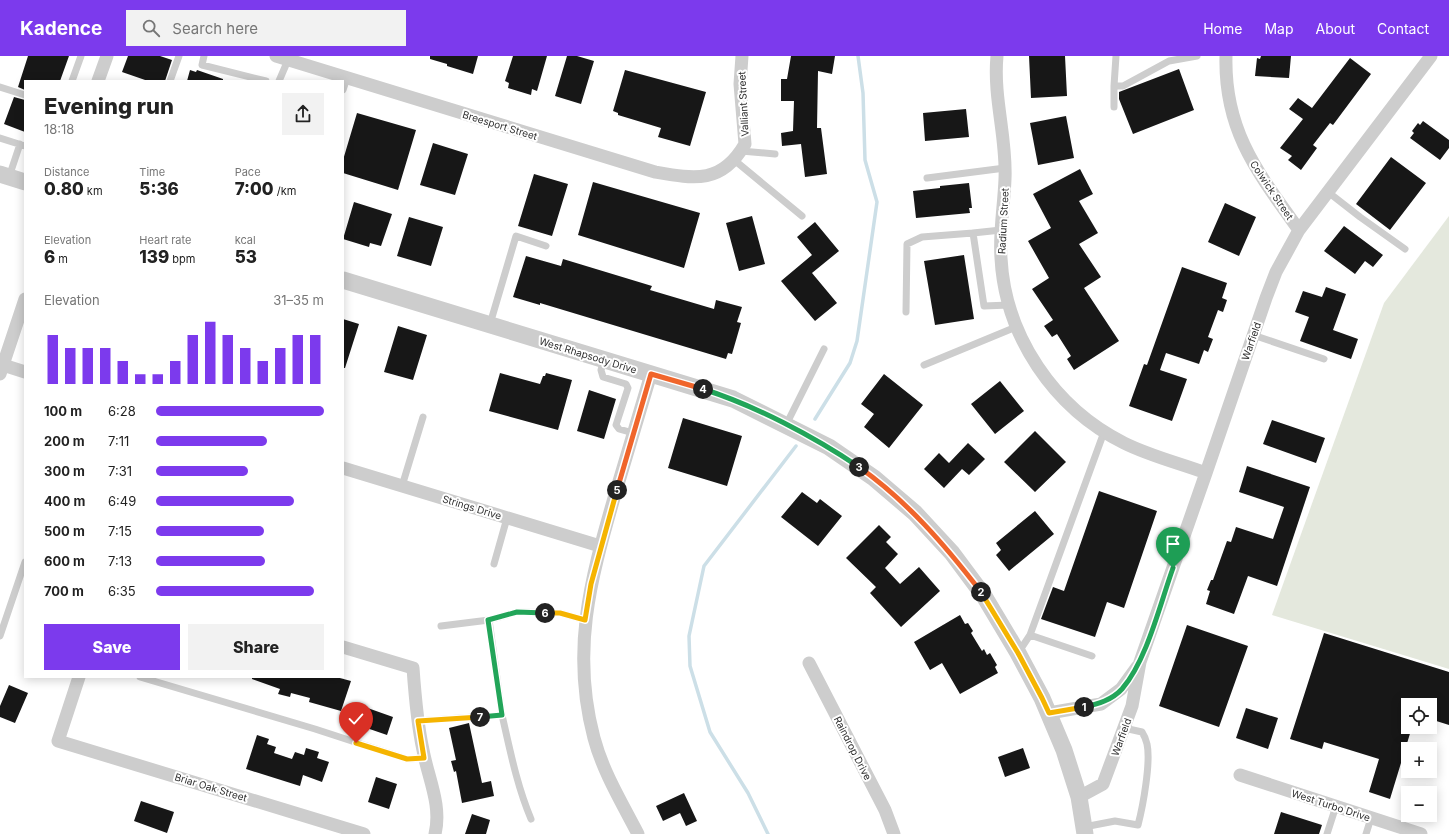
<!DOCTYPE html>
<meta charset="utf-8">
<style>
body{margin:0;font-family:Inter,sans-serif;background:#f2f2f2;color:#222;height:100vh;display:flex;flex-direction:column;font-size:15px;white-space:nowrap}
*{box-sizing:border-box;margin:0}
p{font-size:13px;color:#767676}
.icon{flex:none;width:22px;height:22px;fill:none;stroke:currentColor;stroke-width:2;stroke-linecap:round;stroke-linejoin:round}
.map{position:relative;flex:1;overflow:hidden}
.side{position:absolute;left:24px;top:24px;width:320px;height:598px;display:flex;flex-direction:column;background:#fff;border-radius:0px;box-shadow:0 2px 10px #0003}
.side>*{flex:none}
.fabs{position:absolute;left:1401px;top:642px;display:grid;gap:8px}
.fabs a{display:grid;place-items:center;width:36px;height:36px;border-radius:0px;background:#fff;box-shadow:0 2px 10px #0003;font-size:20px}
.pin{position:absolute;display:grid;place-items:center;width:34px;height:34px;color:#fff;margin:-41px -17px;border-radius:50% 50% 50% 0;rotate:-45deg;box-shadow:0 0 4px #0007}
.pin .icon{rotate:45deg}
.km{position:absolute;width:20px;height:20px;margin:-10px;border-radius:50%;background:#222;color:#fff;font-size:11px;line-height:20px;text-align:center}
.round{display:grid;place-items:center;flex:none;width:42px;height:42px;border-radius:0px;background:#f2f2f2}
.overview{display:flex;align-items:center;justify-content:space-between;height:68px;padding:0 20px}
h1{font-size:22px;font-weight:800;line-height:30px}
.stats{display:grid;grid-template-columns:repeat(3,1fr);gap:6px;height:68px;padding:4px 20px}
.stats div{display:grid;align-content:center}
.stats b{font-size:17px;font-weight:800}
.stats small{font-size:11px;font-weight:400}
.stats p{font-size:11px}
.chart{height:112px;padding:8px 20px}
.chart p{display:flex;justify-content:space-between}
.chart svg{width:100%;height:72px;margin-top:4px;stroke:#7c3aed;stroke-width:6}
.cta{display:flex;gap:8px;margin-top:auto;padding:8px 20px}
.cta a{flex:1;height:46px;border-radius:0px;background:#7c3aed;color:#fff;font-size:16px;font-weight:800;line-height:46px;text-align:center}
.cta a+a{background:#f2f2f2;color:#222}
ul{padding:0 20px;list-style:none;font-size:13px}
li{display:grid;grid-template-columns:64px 48px 1fr;align-items:center;height:30px}
li i{height:10px;border-radius:5px;background:#7c3aed}
header{display:flex;align-items:center;gap:24px;box-sizing:border-box;height:56px;padding:0 20px;background:#7c3aed;color:#fff}
header strong{font-size:19px}
nav{display:flex;gap:22px;margin-inline-start:auto;font-size:14px}
.search{width:280px;height:36px;background:#f2f2f2;display:flex;align-items:center;gap:10px;box-sizing:border-box;padding:0 14px;border-radius:0px;color:#767676;font-size:15px}
.map>svg:first-child{display:block}
.green{fill:#e4e8dd}
.lines{fill:none;stroke-linecap:round;stroke-linejoin:round}
.stream{stroke:#ccdfe7;stroke-width:3.5}
.building{fill:#171717}
.service{stroke:#cdcdcd;stroke-width:7}
.minor{stroke:#cdcdcd;stroke-width:13}
.tertiary{stroke:#cdcdcd;stroke-width:17}
.split-1-casing{stroke:#fff;stroke-width:8}
.split-2-casing{stroke:#fff;stroke-width:8}
.split-3-casing{stroke:#fff;stroke-width:8}
.split-4-casing{stroke:#fff;stroke-width:8}
.split-5-casing{stroke:#fff;stroke-width:8}
.split-6-casing{stroke:#fff;stroke-width:8}
.split-7-casing{stroke:#fff;stroke-width:8}
.split-8-casing{stroke:#fff;stroke-width:8}
.split-1{stroke:#22a559;stroke-width:5}
.split-2{stroke:#f5b400;stroke-width:5}
.split-3{stroke:#f0652b;stroke-width:5}
.split-4{stroke:#22a559;stroke-width:5}
.split-5{stroke:#f0652b;stroke-width:5}
.split-6{stroke:#f5b400;stroke-width:5}
.split-7{stroke:#22a559;stroke-width:5}
.split-8{stroke:#f5b400;stroke-width:5}
.labels{text-anchor:middle;stroke-width:4;stroke-linejoin:round;paint-order:stroke}
.street-label{font-size:10px;fill:#303030;stroke:#fff}
</style>
<header>
<strong>Kadence</strong>
<div class="search"><svg class="icon" aria-label="search" viewBox="0 0 24 24"><circle cx="10" cy="10" r="6"/><path d="M15 15l6 6"/></svg>Search here</div>
<nav><a>Home</a><a>Map</a><a>About</a><a>Contact</a></nav>
</header>
<div class="map">
<svg width="1449" height="778" viewBox="0 0 1449 778">
<rect width="100%" height="100%" fill="#fff"/>
<!-- green -->
<path class="green" d="M1449,160V613L1272,559L1384,247Z"/>
<g class="lines">
<!-- stream -->
<path class="stream" d="M815,363L850,307L857,285L877,146L865,104L863,37L858,0
M768,778L748,737L710,676L690,610L689,580L704,510L796,390"/>
</g>
<!-- building -->
<path class="building" d="M28,0H69L60,25H25V34L18,31Z
M128,0H160L172,4L165,25H148L122,16Z
M430,0H478L473,18L447,10V8L430,3Z
M513,0H547L537,35L532,33L531,39L508,32L509,27L505,25Z
M567,0H577L594,5L581,48L555,40Z
M791,0H835L832,18L818,15L817,72H821L827,118L805,121L801,88L782,90L781,77L793,75L794,45H781V23H787Z
M1029,0H1065L1067,40L1031,42Z
M1261,0H1291L1289,22L1255,20L1257,2L1260,3Z
M1350,2L1371,18L1333,69L1330,67L1313,89L1317,92L1301,114L1288,104L1292,100L1280,92L1303,63L1289,53L1298,42L1312,52Z
M1179,13L1194,54L1133,78L1119,43V36Z
M190,14L196,16L197,14L223,23V25H187Z
M625,14L706,36L690,90L658,81L661,72L618,59V57L613,55Z
M14,41L25,44V76L4,68Z
M966,53L969,81L925,85L923,57Z
M357,57L416,74L398,134L343,117V104Z
M1066,60L1074,102L1038,109L1030,67Z
M1423,65L1449,84V92L1440,104L1410,82L1414,77L1412,75L1418,67L1420,69Z
M433,87L468,98L455,139L420,129Z
M1391,101L1426,127L1390,174L1356,148Z
M1080,113L1093,138L1079,145L1098,177L1079,188L1101,221L1084,232L1119,285L1074,314L1067,303L1071,300L1057,278L1052,281L1044,270L1053,264L1032,233L1049,222L1028,185L1051,172L1033,138Z
M534,118L568,128L552,180L518,170Z
M593,126L700,157L684,212L578,179Z
M969,127L972,152H969L970,157L916,162L913,135L940,132V130Z
M354,146L392,158L381,190L370,187L369,191L343,183Z
M1225,147L1256,161L1239,200L1208,186Z
M752,160L765,208L739,215L726,167Z
M409,161L443,171L431,210L397,200Z
M815,166L839,195L812,217L837,247L815,265L781,225L812,199L797,181Z
M1344,170L1383,199L1373,211L1365,205L1355,218L1324,195Z
M964,199L974,263L935,269L924,205Z
M526,200L561,210L563,203L652,230L650,234L714,253L716,244L742,251L737,266L741,267L732,298L728,297L726,303L540,247V249L513,241Z
M1182,211L1227,227L1222,242L1227,244L1223,256L1218,254L1208,281L1213,283L1208,296L1204,294L1199,308L1166,297L1160,314L1187,323L1172,365L1129,350L1144,308L1147,309Z
M1326,231L1346,238L1333,274L1358,283L1351,303L1300,285L1309,261L1295,256L1303,235L1322,241Z
M343,263L359,268L345,312H343Z
M398,270L427,279L413,324L384,316Z
M500,317L540,328L543,320H545L546,317L572,324L558,374L489,355Z
M884,318L923,349L889,392L864,371L874,358L861,348Z
M1000,325L1024,355L995,378L971,348Z
M589,334L616,343L604,383L577,375Z
M683,362L742,380L727,430L668,412Z
M1272,364L1325,382L1316,407L1263,388Z
M1035,375L1066,406L1035,436L1004,406Z
M968,387L985,403L969,419L962,413L944,432L924,413L939,397L949,407Z
M1247,410L1310,431L1277,530L1248,520L1234,558L1206,548L1210,535L1207,534L1211,524H1213L1227,485L1231,486L1236,471L1273,483L1284,451L1239,436Z
M1099,435L1157,455L1124,552L1107,546L1095,581L1041,563L1053,531L1064,535Z
M802,436L817,447L820,443L842,460L818,490L781,461Z
M1035,455L1054,478L1009,515L996,499L1001,494L996,487Z
M879,469L891,481L886,486L898,498L885,512L900,528L919,511L940,535L901,571L870,537L876,531L846,502Z
M960,559L965,568L968,567L973,575L971,577L982,595L984,593L987,599L990,597L997,609L995,611L998,617L960,638L942,607L930,614L914,586Z
M1187,569L1248,590L1219,671L1159,650Z
M1324,577L1449,616V669L1430,663V649H1408V671H1412L1390,743L1369,736L1379,703L1324,686L1322,693L1290,683Z
M252,621H336L351,625L341,655L309,646L310,642L291,637L290,641L278,638L280,633L252,623Z
M9,629L28,637L15,667L0,661V650Z
M362,650L393,661L387,679L355,668Z
M1246,652L1278,662L1268,693L1236,682Z
M469,667L482,727L491,725L494,740L462,747L456,715L454,716L451,705L456,704L449,672Z
M257,679L269,683L267,688L276,691L274,697L292,703L295,696L304,699L306,692L319,696L317,702L329,706L322,726L303,719L300,730L246,713Z
M1023,692L1030,712L1005,721L998,701Z
M376,721L397,728L389,753L368,746Z
M684,737L697,765L686,770L680,757L663,765L656,750Z
M141,745L174,756L167,777L134,765Z
M1281,756L1322,769L1319,778H1274Z
M472,758L490,764L486,778H465Z"/>
<g class="lines">
<!-- service -->
<path class="service" d="M204,0L202,9L266,25
M1116,0L1114,30H1123L1169,5L1197,0
M72,25L81,0
M170,25L179,0
M279,25L288,4
M0,31L25,39
M343,34L347,22
M1114,51V30
M0,82L25,90
M741,95L775,98
M733,103L802,160
M9,121L20,88
M927,122L1005,112
M1328,136L1360,161L1405,193
M1001,174L973,177L984,250L1009,249
M906,256L907,188L922,181L973,177
M490,268L516,180L546,190
M1253,279L1324,303
M604,304L601,314L603,321L626,328L628,332L616,369L619,373L633,377
M924,309L1016,271
M786,369L824,293
M402,430L423,361
M494,508L507,462
M441,570L489,564
M1030,579L1092,600
M0,580L25,506
M1018,597L1030,579L1104,376
M140,621L315,673L407,703L424,702
M502,659C510,694 517,730 531,763
M418,665L502,659L489,564L517,556L560,557L585,564
M1084,771L1115,765L1138,769C1143,750 1151,706 1147,688C1146,684 1144,679 1142,676L1124,672
M1327,778L1336,750
M1366,778L1371,762"/>
<!-- minor -->
<path class="minor" d="M276,0L655,116C695,123 722,128 745,88L740,28L742,0
M997,0C993,42 1007,82 1005,123C1004,150 999,176 1001,202C1005,280 1054,352 1124,387C1150,400 1179,407 1206,417
M1226,0C1224,75 1258,117 1299,174
M98,25L107,0
M3,309L25,316
M0,318L25,243
M343,412L600,490
M343,591L413,612C415,640 417,667 423,694C428,722 442,749 435,778
M809,607L885,754L894,778
M79,621L58,685L364,778
M1049,657L1101,648L1121,633L1137,611
M1240,719L1421,778
M1079,741L1103,728L1132,650L1140,606L1206,417L1266,242L1276,216L1299,174L1431,0
M638,778C622,747 603,716 594,682C571,596 590,525 614,442C626,401 639,359 651,318"/>
<!-- tertiary -->
<path class="tertiary" d="M0,118L25,126
M343,224L733,343L829,391L874,422L915,457L952,497L984,540L1018,597L1042,642L1064,694L1079,741L1085,778"/>
</g>
<g class="lines">
<!-- split-1 casing -->
<g class="split-1-casing">
<path id="split-1" d="M1084,651C1098,648 1112,644 1122,633C1147,604 1160,548 1173,512"/>
</g>
<!-- split-2 casing -->
<g class="split-2-casing">
<path id="split-2" d="M981,536L1018,597L1042,642L1049,657L1084,651"/>
</g>
<!-- split-3 casing -->
<g class="split-3-casing">
<path id="split-3" d="M859,411C907,445 945,489 981,536"/>
</g>
<!-- split-4 casing -->
<g class="split-4-casing">
<path id="split-4" d="M703,333C756,350 813,380 859,411"/>
</g>
<!-- split-5 casing -->
<g class="split-5-casing">
<path id="split-5" d="M617,434L651,318L703,333"/>
</g>
<!-- split-6 casing -->
<g class="split-6-casing">
<path id="split-6" d="M545,557H560L585,564L591,528L617,434"/>
</g>
<!-- split-7 casing -->
<g class="split-7-casing">
<path id="split-7" d="M480,661L502,659L488,564L517,556L545,557"/>
</g>
<!-- split-8 casing -->
<g class="split-8-casing">
<path id="split-8" d="M356,687L407,703L424,702L418,665L480,661"/>
</g>
<!-- split-1 -->
<use href="#split-1" class="split-1"/>
<!-- split-2 -->
<use href="#split-2" class="split-2"/>
<!-- split-3 -->
<use href="#split-3" class="split-3"/>
<!-- split-4 -->
<use href="#split-4" class="split-4"/>
<!-- split-5 -->
<use href="#split-5" class="split-5"/>
<!-- split-6 -->
<use href="#split-6" class="split-6"/>
<!-- split-7 -->
<use href="#split-7" class="split-7"/>
<!-- split-8 -->
<use href="#split-8" class="split-8"/>
</g>
<g class="labels">
<!-- street labels -->
<g class="street-label">
<text transform="translate(743 48) rotate(-93)" y="4">Valliant Street</text>
<text transform="translate(500 69) rotate(17)" y="4">Breesport Street</text>
<text transform="translate(1272 134) rotate(56)" y="4">Colwick Street</text>
<text transform="translate(1003 165) rotate(-87)" y="4">Radium Street</text>
<text transform="translate(1251 285) rotate(-71)" y="4">Warfield</text>
<text transform="translate(588 299) rotate(17)" y="4">West Rhapsody Drive</text>
<text transform="translate(472 451) rotate(17)" y="4">Strings Drive</text>
<text transform="translate(1121 681) rotate(-70)" y="4">Warfield</text>
<text transform="translate(853 692) rotate(63)" y="4">Raindrop Drive</text>
<text transform="translate(211 731) rotate(17)" y="4">Briar Oak Street</text>
<text transform="translate(1331 749) rotate(18)" y="4">West Turbo Drive</text>
</g>
</g>
</svg>
<div class="fabs">
<a><svg class="icon" aria-label="locate" viewBox="0 0 24 24"><circle cx="12" cy="12" r="6"/><path d="M12 2v4M12 18v4M2 12h4M18 12h4"/></svg></a>
<a>+</a>
<a>−</a>
</div>
<div class="pin" style="left:1173px;top:512px;background:#1e9e55"><svg class="icon" aria-label="arrive" viewBox="0 0 24 24"><path d="M6 21V4h12l-3 4 3 4H6"/></svg></div>
<div class="pin" style="left:356px;top:687px;background:#d93025"><svg class="icon" aria-label="check" viewBox="0 0 24 24"><path d="M5 12l5 5 9-10"/></svg></div>
<b class="km" style="left:1084px;top:651px">1</b>
<b class="km" style="left:981px;top:536px">2</b>
<b class="km" style="left:859px;top:411px">3</b>
<b class="km" style="left:703px;top:333px">4</b>
<b class="km" style="left:617px;top:434px">5</b>
<b class="km" style="left:545px;top:557px">6</b>
<b class="km" style="left:480px;top:661px">7</b>
<section class="side">
<div class="overview"><div><h1>Evening run</h1><p>18:18</p></div><a class="round"><svg class="icon" aria-label="share" viewBox="0 0 24 24"><path d="M12 15V3M7 8l5-5 5 5M5 13v7h14v-7"/></svg></a></div>
<div class="stats">
<div><p>Distance</p><b>0.80<small> km</small></b></div>
<div><p>Time</p><b>5:36</b></div>
<div><p>Pace</p><b>7:00<small> /km</small></b></div>
</div>
<div class="stats">
<div><p>Elevation</p><b>6<small> m</small></b></div>
<div><p>Heart rate</p><b>139<small> bpm</small></b></div>
<div><p>kcal</p><b>53</b></div>
</div>
<div class="chart"><p><span>Elevation</span>31–35 m</p>
<svg viewBox="0 0 160 44" preserveAspectRatio="none"><path d="M5 44V14M15 44V22M25 44V22M35 44V22M45 44V30M55 44V38M65 44V38M75 44V30M85 44V14M95 44V6M105 44V14M115 44V22M125 44V30M135 44V22M145 44V14M155 44V14"/></svg>
</div>
<ul>
<li><b>100 m</b>6:28<i style="width:100%"></i></li>
<li><b>200 m</b>7:11<i style="width:66%"></i></li>
<li><b>300 m</b>7:31<i style="width:55%"></i></li>
<li><b>400 m</b>6:49<i style="width:82%"></i></li>
<li><b>500 m</b>7:15<i style="width:64%"></i></li>
<li><b>600 m</b>7:13<i style="width:65%"></i></li>
<li><b>700 m</b>6:35<i style="width:94%"></i></li>
</ul>
<div class="cta"><a>Save</a><a>Share</a></div>
</section>
</div>
